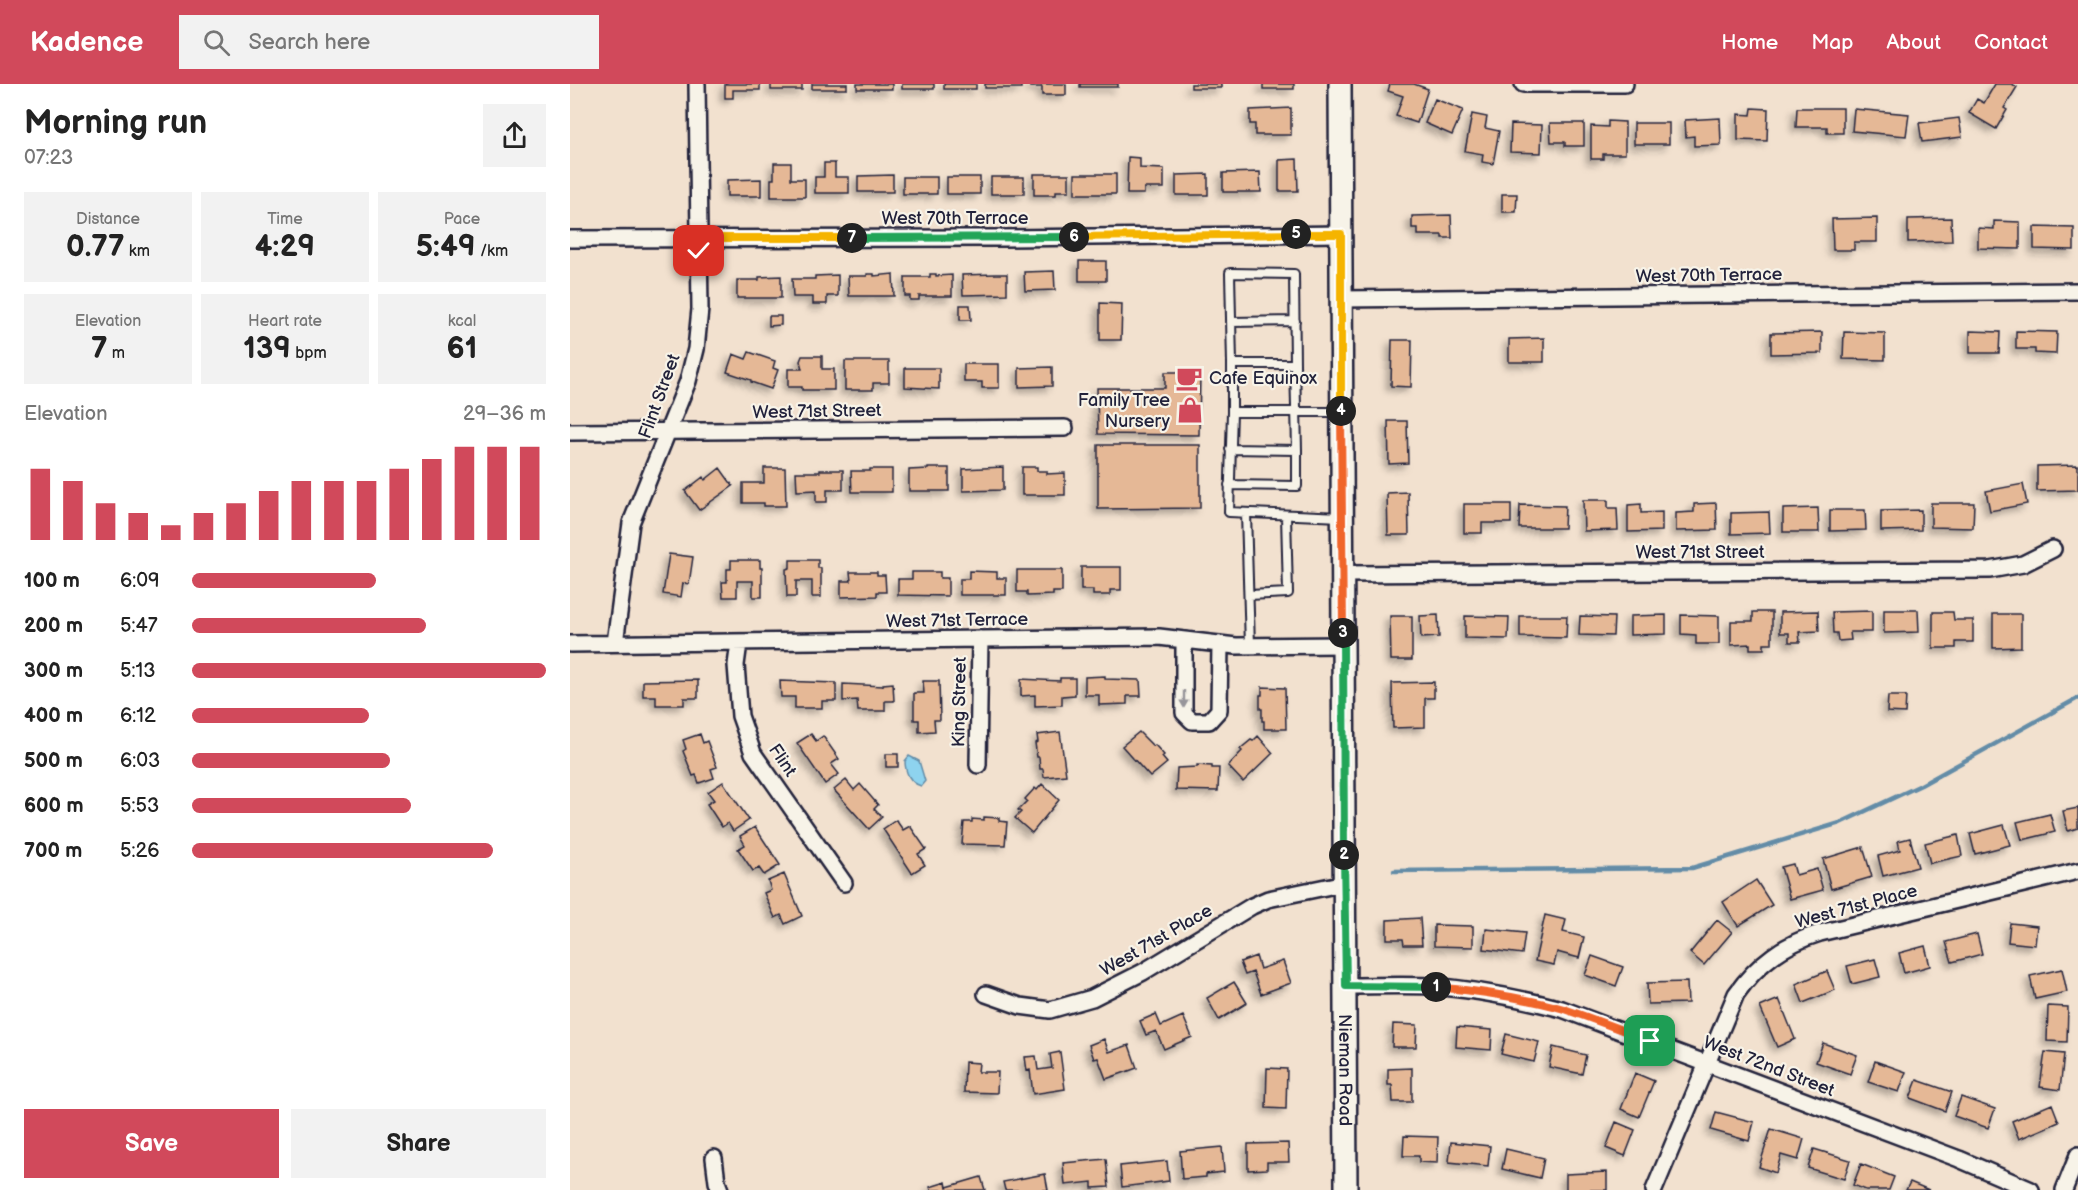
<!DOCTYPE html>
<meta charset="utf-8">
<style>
body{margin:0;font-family:"Balsamiq Sans",sans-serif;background:#f2f2f2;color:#222;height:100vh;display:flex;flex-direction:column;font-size:22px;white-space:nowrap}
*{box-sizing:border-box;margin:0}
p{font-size:20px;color:#767676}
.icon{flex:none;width:33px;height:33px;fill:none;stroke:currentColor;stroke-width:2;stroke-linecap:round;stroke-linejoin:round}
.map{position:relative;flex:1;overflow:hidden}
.side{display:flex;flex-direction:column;background:#fff;width:570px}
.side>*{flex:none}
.pin{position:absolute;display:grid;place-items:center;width:51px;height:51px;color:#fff;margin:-26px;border-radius:12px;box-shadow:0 3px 9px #0006}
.km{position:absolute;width:30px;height:30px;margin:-15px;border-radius:50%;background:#222;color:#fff;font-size:16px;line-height:30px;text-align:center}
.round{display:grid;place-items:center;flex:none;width:63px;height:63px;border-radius:0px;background:#f2f2f2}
.summary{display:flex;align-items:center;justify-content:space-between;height:102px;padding:0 24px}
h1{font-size:33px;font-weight:600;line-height:45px}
.stats{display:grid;grid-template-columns:repeat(3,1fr);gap:9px;height:102px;padding:6px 24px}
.stats div{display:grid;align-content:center;border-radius:0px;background:#f2f2f2;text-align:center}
.stats b{font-size:30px;font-weight:600}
.stats small{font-size:16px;font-weight:400}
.stats p{font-size:16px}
.chart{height:168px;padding:12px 24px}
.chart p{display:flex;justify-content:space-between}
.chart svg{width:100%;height:108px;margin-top:6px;stroke:#d1495b;stroke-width:6}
.button{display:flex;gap:12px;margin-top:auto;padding:12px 24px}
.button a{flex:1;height:69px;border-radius:0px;background:#d1495b;color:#fff;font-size:24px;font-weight:600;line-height:69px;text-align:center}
.button a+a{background:#f2f2f2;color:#222}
ul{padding:0 24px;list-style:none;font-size:20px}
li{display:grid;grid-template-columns:96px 72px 1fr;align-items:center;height:45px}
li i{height:15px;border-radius:8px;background:#d1495b}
header{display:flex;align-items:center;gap:36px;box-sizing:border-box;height:84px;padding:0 30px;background:#d1495b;color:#fff}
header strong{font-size:28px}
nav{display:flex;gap:33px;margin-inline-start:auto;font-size:21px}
.search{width:420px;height:54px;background:#f2f2f2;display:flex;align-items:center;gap:15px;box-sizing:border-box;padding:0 21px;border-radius:0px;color:#767676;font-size:22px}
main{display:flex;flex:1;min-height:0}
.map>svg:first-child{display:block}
.water{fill:#8ed3ef;stroke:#638ca7;stroke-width:1.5}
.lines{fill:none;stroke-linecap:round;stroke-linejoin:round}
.stream{stroke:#638ca7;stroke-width:4.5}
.building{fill:#e5b896;stroke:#22223b;stroke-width:1.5;filter:url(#shadow)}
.service-casing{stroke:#22223b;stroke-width:12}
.minor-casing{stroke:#22223b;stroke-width:20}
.secondary-casing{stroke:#22223b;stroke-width:26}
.service{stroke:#f7f3e8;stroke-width:8}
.minor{stroke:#f7f3e8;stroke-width:15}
.secondary{stroke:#f7f3e8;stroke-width:21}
.oneway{fill:#97959a}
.split-1-casing{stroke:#fff;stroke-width:12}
.split-2-casing{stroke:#fff;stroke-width:12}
.split-3-casing{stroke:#fff;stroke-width:12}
.split-4-casing{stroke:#fff;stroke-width:12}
.split-5-casing{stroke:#fff;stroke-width:12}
.split-6-casing{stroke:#fff;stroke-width:12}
.split-7-casing{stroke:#fff;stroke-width:12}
.split-8-casing{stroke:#fff;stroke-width:12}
.split-1{stroke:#f0652b;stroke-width:8}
.split-2{stroke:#22a559;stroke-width:8}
.split-3{stroke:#22a559;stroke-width:8}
.split-4{stroke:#f0652b;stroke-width:8}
.split-5{stroke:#f5b400;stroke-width:8}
.split-6{stroke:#f5b400;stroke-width:8}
.split-7{stroke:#22a559;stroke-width:8}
.split-8{stroke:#f5b400;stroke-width:8}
.labels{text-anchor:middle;stroke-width:4.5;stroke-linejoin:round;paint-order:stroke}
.street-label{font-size:18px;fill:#22223b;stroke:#f7f3e8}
.poi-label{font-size:18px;fill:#22223b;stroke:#f7f3e8;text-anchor:start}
</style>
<header>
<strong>Kadence</strong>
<div class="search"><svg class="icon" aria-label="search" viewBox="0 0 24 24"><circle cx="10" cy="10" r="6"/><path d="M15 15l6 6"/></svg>Search here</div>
<nav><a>Home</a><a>Map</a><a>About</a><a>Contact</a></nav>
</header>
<main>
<section class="side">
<div class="summary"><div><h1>Morning run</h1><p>07:23</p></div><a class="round"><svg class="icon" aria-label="share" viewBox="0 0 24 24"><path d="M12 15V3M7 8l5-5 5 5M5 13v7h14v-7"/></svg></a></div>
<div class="stats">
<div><p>Distance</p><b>0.77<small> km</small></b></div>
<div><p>Time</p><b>4:29</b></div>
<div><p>Pace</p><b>5:49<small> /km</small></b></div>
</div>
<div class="stats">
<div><p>Elevation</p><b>7<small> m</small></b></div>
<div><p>Heart rate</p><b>139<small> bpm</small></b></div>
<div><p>kcal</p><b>61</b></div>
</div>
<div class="chart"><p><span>Elevation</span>29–36 m</p>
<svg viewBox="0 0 160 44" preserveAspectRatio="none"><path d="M5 44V15M15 44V20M25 44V29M35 44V33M45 44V38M55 44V33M65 44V29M75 44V24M85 44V20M95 44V20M105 44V20M115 44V15M125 44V11M135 44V6M145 44V6M155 44V6"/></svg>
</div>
<ul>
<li><b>100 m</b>6:09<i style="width:52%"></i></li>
<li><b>200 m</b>5:47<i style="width:66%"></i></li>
<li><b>300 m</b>5:13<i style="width:100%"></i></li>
<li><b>400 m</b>6:12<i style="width:50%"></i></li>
<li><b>500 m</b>6:03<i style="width:56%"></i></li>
<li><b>600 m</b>5:53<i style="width:62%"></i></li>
<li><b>700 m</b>5:26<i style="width:85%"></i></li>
</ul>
<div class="button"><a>Save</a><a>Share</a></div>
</section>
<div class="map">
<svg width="1508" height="1106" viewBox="0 0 1508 1106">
<defs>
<filter id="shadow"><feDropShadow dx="-4.5" dy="4.5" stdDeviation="3" flood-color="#0004"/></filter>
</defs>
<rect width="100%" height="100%" fill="#f2e1cf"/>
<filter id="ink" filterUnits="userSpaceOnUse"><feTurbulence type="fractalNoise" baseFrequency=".0167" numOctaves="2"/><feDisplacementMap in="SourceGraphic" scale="12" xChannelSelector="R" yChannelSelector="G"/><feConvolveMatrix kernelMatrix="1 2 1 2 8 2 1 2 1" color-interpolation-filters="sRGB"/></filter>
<g filter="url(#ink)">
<!-- water -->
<path class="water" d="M339,672L349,677L355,697L351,702C340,699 335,688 335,677Z"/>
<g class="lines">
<!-- stream -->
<path class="stream" d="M824,787L1122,784L1270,739L1351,701L1508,614"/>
</g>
<!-- building -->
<path class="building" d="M155,0H190V6H163V14H155Z
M201,0H232V6H201Z
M242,0H277V5H242Z
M287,0H322V5H287Z
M332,0H364V5H332Z
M374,0H406V5H374Z
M415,0H451V4H415Z
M460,0H496V11H472V3H460Z
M510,0H548V3H510Z
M621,0H651V4H621Z
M693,0H724V5H693Z
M820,0H844L858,5L847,39L826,32L833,12L818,7Z
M1425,0H1442L1447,3L1434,24L1437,26L1426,45L1399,29L1407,15L1414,19Z
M865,15L893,26L882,51L855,39Z
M721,24V51H685V40H680V26Z
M1182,24L1198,25L1197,57L1168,56V30L1181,31Z
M1227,24H1273V49H1257V43H1226Z
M1284,25L1339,30L1336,52L1282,47Z
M902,30L917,33L915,44L929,47L923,80L912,78L913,70L895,67Z
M1150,34L1151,61L1124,62V52L1116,53L1115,36Z
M1389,34L1392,53L1352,58L1349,39Z
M1038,37L1055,38V70H1033V75H1021V42L1038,43Z
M980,39H1014V62H995V58H981Z
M1064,39H1099V60H1064Z
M941,40L972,41L971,69L940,68Z
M558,73L570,74V84L594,85V104H574V110H557Z
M727,75L728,107H709V76Z
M204,79H221V95H235V113H201V95H204Z
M254,79H265V93H279V109H245V93H254Z
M690,88L691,108H653V89Z
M464,90H499V107H486V111H464Z
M505,90H546V110H505Z
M638,90V111H606V91Z
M323,91V108H288V92Z
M333,93H367V110H333Z
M377,93H410V110H377Z
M421,93H454V110H421Z
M191,95V112H157V96Z
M932,110H947L946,128H932Z
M881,131L882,154H872V151H848V144H842V132Z
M1307,134V158H1284V166H1263L1262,135Z
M1381,134L1382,157L1338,158V135Z
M1424,137L1450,138V165L1408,164V144L1424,145Z
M1464,143L1504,144V166L1464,165Z
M509,177H536V197H509Z
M484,187L485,206L455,207L454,188Z
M297,190H304V192L323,190L324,212H279L278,192H297Z
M360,190H366V192L382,191V212H349V216H340V212H335V193H360Z
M426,190H437V210L393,211L392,191Z
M268,191V212H257V220H243V213H223L222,195H245V192Z
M211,192V214H167V196H189V193Z
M530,219L552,220L551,256H530Z
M390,221H400L401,236H390Z
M199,232H211V241L199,242Z
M1400,247L1430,248L1429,269H1400Z
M1446,247L1487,248L1486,270L1465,269V265H1446Z
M1252,248V269L1201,270V249Z
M1274,248L1315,249V276L1273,275Z
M974,254V278H939V255Z
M822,256H842L841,303L821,302Z
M179,268L205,277L203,284L208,286L201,305L181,298V296L157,288L163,270L176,275Z
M232,272H252V285H264V306H232V303H218V285H232L230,277Z
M275,277H319V299H303V306H275Z
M394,280H429V304H412V298H394Z
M482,283V302L449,303V284Z
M335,284H369V305L335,303Z
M595,288H630L629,351L528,350L527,304H595Z
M818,337H837L838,379L819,380Z
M528,361H630V424L528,425Z
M1508,381V406L1467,407V382Z
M433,383V406L393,407V385Z
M452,383H467V387H477V390L495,389V411H452Z
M150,384L163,402L129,426L115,407L133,393L135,396Z
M194,384H215L216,422H194V419H173V399H194Z
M358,384H379V407H339V386L358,385Z
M300,385H322V408H282L281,387H300Z
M250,386H273V406H257V418H246V406L227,407L226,388H250Z
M1453,400L1457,420L1420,427L1416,407Z
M838,408L839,451H818L817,409Z
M1013,416H1038V424H1047L1048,446L1014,447Z
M1146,419L1147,446L1106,447V429L1124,428V420Z
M1361,419H1404L1403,444L1361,443Z
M894,420H941V439H912V449H894Z
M1071,420V429L1092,428V447L1058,448V421Z
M950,421L995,422L994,444H949Z
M1248,424L1249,448H1213V425Z
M1260,426H1295L1296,446L1260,447Z
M1351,426V446L1311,447V427Z
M1199,428L1200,449L1161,450V429Z
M99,470L123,473L119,500L113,499L111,513L93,510Z
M161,476H190V484H192V513H183V497H167V513H153L152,498H157V485H161Z
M220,476H248V484H251V513H242V497H226V513H217L216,485L220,484Z
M511,483H551V506H540V511H523V506H511Z
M447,486H492V508H483V511L457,512V508H447Z
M399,487L427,488V494H436V511H390V495H399Z
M280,488H307V491H315L316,508H307V512L271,513V497H281Z
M342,488H370V494H378V512L328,511V495H342Z
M1314,526H1348L1349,548L1314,549Z
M1248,527L1249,547L1229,548L1230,558H1219V549H1210V528Z
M1302,527V548H1280L1281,556L1268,557L1267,549H1263L1262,528Z
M1183,528H1202V560H1194V565H1180V560L1161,561V537H1183Z
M1363,528H1383L1384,536H1403V558H1386V564H1363Z
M1423,530H1451V563L1423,564Z
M868,531L869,553L851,554L850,532Z
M1096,531V550L1060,551V532Z
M1111,531L1149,532V560H1126V551L1111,550Z
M820,532H842V576H821Z
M895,532L939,533L938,555L895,554Z
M950,532H997L996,554L950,553Z
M1010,532L1044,533L1043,552L1009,551Z
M535,592V595L570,596L571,612H557V620L529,621V611H515V593Z
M490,594H505V611L492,612V621L465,622V611L451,612V595L490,597Z
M128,596V614H114V621H86V612H73V597Z
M210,597L266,599V617H252V624H225V613H211Z
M353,597H369L370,636H364L365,647L349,648V636H344V609H354Z
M864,598V614H855V643L823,644L822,599Z
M323,599L324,617H315V627H288L287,616L273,617V600L313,602V600Z
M692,603L715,604L716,645H694V637H692V625H690V611H692Z
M1318,612H1336L1335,629L1317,628Z
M490,648L496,691L474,693L473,685H470L469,673H467L465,659L468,658L467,651Z
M569,648L583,662L585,661L594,671L592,673L597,679L580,693L552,662Z
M130,650L133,659L137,657L147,683L141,685L144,694L129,699L126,691L123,692L113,667L116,665L113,656Z
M241,650L246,657L253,652L269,675L261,680L269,690L255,700L227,659Z
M688,652L703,669L673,698L658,682L672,667L670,665L681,656L683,657Z
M316,670H328V683H316Z
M627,681L642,682V684H649L648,707L606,706L607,684L627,683Z
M276,696L284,706L290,700L308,721L304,725L312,733L299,745L264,706Z
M153,698L179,736L163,747L158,739L152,743L137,720L144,716L138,708Z
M472,700L489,716L462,749L445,734L451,728L448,726L457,717L455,715L465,704L467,706Z
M1508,724V744L1498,747L1493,727Z
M1480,730L1485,748L1452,756L1447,738Z
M414,733L429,734V737L437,738L435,761L392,760L394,738H402V735L414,736Z
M326,736L333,746L340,742L356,765L348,770L355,781L342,789L313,745Z
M1434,741L1440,761L1405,770L1400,750Z
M185,743L210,781L194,791L189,784L183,787L168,765L175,761L170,752Z
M1388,751L1392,772L1360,779L1355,759Z
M1340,754L1348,783L1313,792L1308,772L1330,766L1328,757Z
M1293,763L1302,793L1261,805L1253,775Z
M1223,780L1226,791L1247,785L1253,806L1220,815L1211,783Z
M214,790L232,832L215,840L211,831L205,834L194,809L201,806L198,797Z
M1186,796L1202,821L1168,842L1153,818Z
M975,831L996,836L993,848L1014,853L1009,874L987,868L984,881L965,877Z
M850,834L852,861H834L833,855H817V836Z
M1147,836L1162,848L1134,881L1120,869Z
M1440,839L1467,842L1465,861L1438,858Z
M864,841L903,842V863L864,862Z
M916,845L955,849L952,870L914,865Z
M1407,850L1412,870L1382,878L1376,858Z
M1355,862L1360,882L1334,889L1329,869Z
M686,872L690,885L713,877L721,899L691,910L683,888L675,891L670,878Z
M1022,872L1053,883L1046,902L1015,891Z
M1305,875L1310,893L1282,900L1277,882Z
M1492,885L1497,908L1465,915L1460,892Z
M1257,887L1265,906L1233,919L1226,900Z
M664,898L677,919L649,936L637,914Z
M1117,898L1118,919L1078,920L1077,899Z
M1209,915L1225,955L1207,963L1190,923Z
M1478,922L1498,923L1497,958L1477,957Z
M586,930L591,942L613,932L622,953L594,965L586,947L576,951L570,937Z
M823,940L847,941L846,963H822Z
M887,943L922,946L921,966L886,963Z
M936,950L969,958L964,978L931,970Z
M534,955L539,968L559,961L567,984L536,995L528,974L524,975L519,961Z
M1253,959L1287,971L1280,990L1246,978Z
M983,963L1016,971L1012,990L979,983Z
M490,968L495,1005L463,1010L460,986L457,987L455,973L466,972L468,986L482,984L480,970Z
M1475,968L1494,970L1490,1006L1470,1003Z
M1305,977L1336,988L1329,1008L1298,998Z
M395,978L409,979L408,988H428L427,1009L394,1008Z
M697,984L717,985L716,1025L696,1024Z
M842,984V1018H823L822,1001H818V985Z
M1065,989L1084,997L1069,1033L1051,1025Z
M1347,996L1382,1008L1375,1027L1340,1014Z
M1391,1013L1425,1025L1418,1044L1384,1032Z
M1482,1020L1489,1038L1449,1055L1442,1037Z
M1146,1028L1184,1038L1179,1057L1141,1046Z
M1046,1038L1065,1046L1055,1072L1036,1064Z
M1201,1045L1234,1055L1228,1076L1211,1071L1206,1089L1189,1083Z
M834,1052L868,1053L867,1079L849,1078V1072H833Z
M881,1058L920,1062L918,1082L879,1078Z
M718,1059L719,1078H697V1085L678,1086V1060Z
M652,1063L654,1088L636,1090V1093L612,1095L610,1067Z
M936,1065L974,1074L970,1094L932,1085Z
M1244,1065L1280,1076L1274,1095L1238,1084Z
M536,1075L539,1103L522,1104V1098L495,1101L493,1079Z
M597,1077L599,1097L552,1103L550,1082Z
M1291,1080L1324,1093L1319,1106H1296L1283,1101Z
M1037,1088V1106H996V1090Z
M475,1090L478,1106H435L433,1098Z
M411,1093L415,1106H361L360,1103L376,1098L377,1103Z
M1340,1098L1359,1106H1336Z"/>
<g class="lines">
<!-- service casing -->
<g class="service-casing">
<path id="service" d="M661,238L725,237
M662,280L660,189L724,190L725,280
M662,328V280H725L727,366
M770,328H662L659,428L771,433
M659,401L727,402V366L660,365
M676,429L680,562
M679,511L718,509L716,431"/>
</g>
<!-- minor casing -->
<g class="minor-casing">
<path id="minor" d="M953,0H1055
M0,155L434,154L771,150
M771,215L1508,207
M0,348L495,344
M773,490L1420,486L1453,480L1483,465
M614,556V629L622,637H639L649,626L650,560
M45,559L61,439L118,297L126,265L130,225L127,0
M169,559L166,581L170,632L183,669L274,799
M0,560L589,553L666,562L773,561
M408,681L410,555
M776,902C803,902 832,901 859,902C905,905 949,914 992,925L1389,1075L1461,1106
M416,910L450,922L480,926L522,914L573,888L682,822L698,815L775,799
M144,1074L147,1098L150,1106
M1084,1106L1166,910C1188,879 1214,860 1250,849L1508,787
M1494,1106L1508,1071"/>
</g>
<!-- secondary casing -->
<g class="secondary-casing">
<g id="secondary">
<path id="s1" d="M770,0L776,1106"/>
</g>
</g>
<!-- service -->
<use href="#service" class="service"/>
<!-- minor -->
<use href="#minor" class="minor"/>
<!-- secondary -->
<use href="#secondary" class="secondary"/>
</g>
<!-- one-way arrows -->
<defs><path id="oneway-solid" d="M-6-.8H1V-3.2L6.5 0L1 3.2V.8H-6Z" transform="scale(1.5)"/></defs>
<use class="oneway" href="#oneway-solid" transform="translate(614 615) rotate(90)"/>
</g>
<g class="lines" filter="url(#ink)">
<!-- split-1 casing -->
<g class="split-1-casing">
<path id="split-1" d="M866,903C909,907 952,913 994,925C1023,935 1052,946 1080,957"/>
</g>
<!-- split-2 casing -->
<g class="split-2-casing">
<path id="split-2" d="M774,771L776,902L866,903"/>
</g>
<!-- split-3 casing -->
<g class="split-3-casing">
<path id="split-3" d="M773,549L774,771"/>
</g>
<!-- split-4 casing -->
<g class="split-4-casing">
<path id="split-4" d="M771,327L773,549"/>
</g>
<!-- split-5 casing -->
<g class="split-5-casing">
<path id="split-5" d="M726,150H771V327"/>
</g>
<!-- split-6 casing -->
<g class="split-6-casing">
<path id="split-6" d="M504,153L726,150"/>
</g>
<!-- split-7 casing -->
<g class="split-7-casing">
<path id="split-7" d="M282,154L504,153"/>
</g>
<!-- split-8 casing -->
<g class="split-8-casing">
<path id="split-8" d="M129,167V154H282"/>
</g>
<!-- split-1 -->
<use href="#split-1" class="split-1"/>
<!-- split-2 -->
<use href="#split-2" class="split-2"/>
<!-- split-3 -->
<use href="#split-3" class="split-3"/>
<!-- split-4 -->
<use href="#split-4" class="split-4"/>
<!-- split-5 -->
<use href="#split-5" class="split-5"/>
<!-- split-6 -->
<use href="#split-6" class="split-6"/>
<!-- split-7 -->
<use href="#split-7" class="split-7"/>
<!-- split-8 -->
<use href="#split-8" class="split-8"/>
</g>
<!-- icons -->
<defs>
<g id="cafe-bare" transform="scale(2.07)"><path d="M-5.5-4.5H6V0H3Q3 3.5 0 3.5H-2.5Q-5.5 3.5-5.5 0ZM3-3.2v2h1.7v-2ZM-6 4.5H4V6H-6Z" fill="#d1495b" stroke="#f7f3e8" stroke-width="2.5" paint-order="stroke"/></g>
<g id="shop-bare" transform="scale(2.07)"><path d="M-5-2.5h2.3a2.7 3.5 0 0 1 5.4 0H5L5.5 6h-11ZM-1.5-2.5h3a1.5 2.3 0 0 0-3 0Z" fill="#d1495b" stroke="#f7f3e8" stroke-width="2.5" paint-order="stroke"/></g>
</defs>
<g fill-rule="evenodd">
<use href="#cafe-bare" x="619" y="294"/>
<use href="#shop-bare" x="620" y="326"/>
</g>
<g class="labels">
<!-- street labels -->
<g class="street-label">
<text x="385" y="140">West 70th Terrace</text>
<text transform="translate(1139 191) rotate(-1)" y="6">West 70th Terrace</text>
<text transform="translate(89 312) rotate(-70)" y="6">Flint Street</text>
<text transform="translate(247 327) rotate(-1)" y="6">West 71st Street</text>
<text x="1130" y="474">West 71st Street</text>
<text transform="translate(387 536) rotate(-1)" y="6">West 71st Terrace</text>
<text transform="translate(389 618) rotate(-89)" y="6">King Street</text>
<text transform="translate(213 676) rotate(56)" y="6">Flint</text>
<text transform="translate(1286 822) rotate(-15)" y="6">West 71st Place</text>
<text transform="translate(586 856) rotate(-30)" y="6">West 71st Place</text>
<text transform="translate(1199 982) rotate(21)" y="6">West 72nd Street</text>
<text dy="6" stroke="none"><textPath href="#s1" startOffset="986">Nieman Road</textPath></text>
</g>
<!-- poi labels -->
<g class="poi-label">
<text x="639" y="300">Cafe Equinox</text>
<text x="600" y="322" text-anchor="end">Family Tree<tspan x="600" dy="21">Nursery</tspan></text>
</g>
</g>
</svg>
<div class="pin" style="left:1080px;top:957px;background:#1e9e55"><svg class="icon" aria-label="arrive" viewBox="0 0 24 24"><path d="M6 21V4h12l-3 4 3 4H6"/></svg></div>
<div class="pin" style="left:129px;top:167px;background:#d93025"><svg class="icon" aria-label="check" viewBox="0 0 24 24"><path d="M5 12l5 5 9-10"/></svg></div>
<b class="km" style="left:866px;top:903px">1</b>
<b class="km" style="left:774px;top:771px">2</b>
<b class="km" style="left:773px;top:549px">3</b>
<b class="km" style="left:771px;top:327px">4</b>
<b class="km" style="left:726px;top:150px">5</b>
<b class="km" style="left:504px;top:153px">6</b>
<b class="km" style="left:282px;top:154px">7</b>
</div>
</main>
